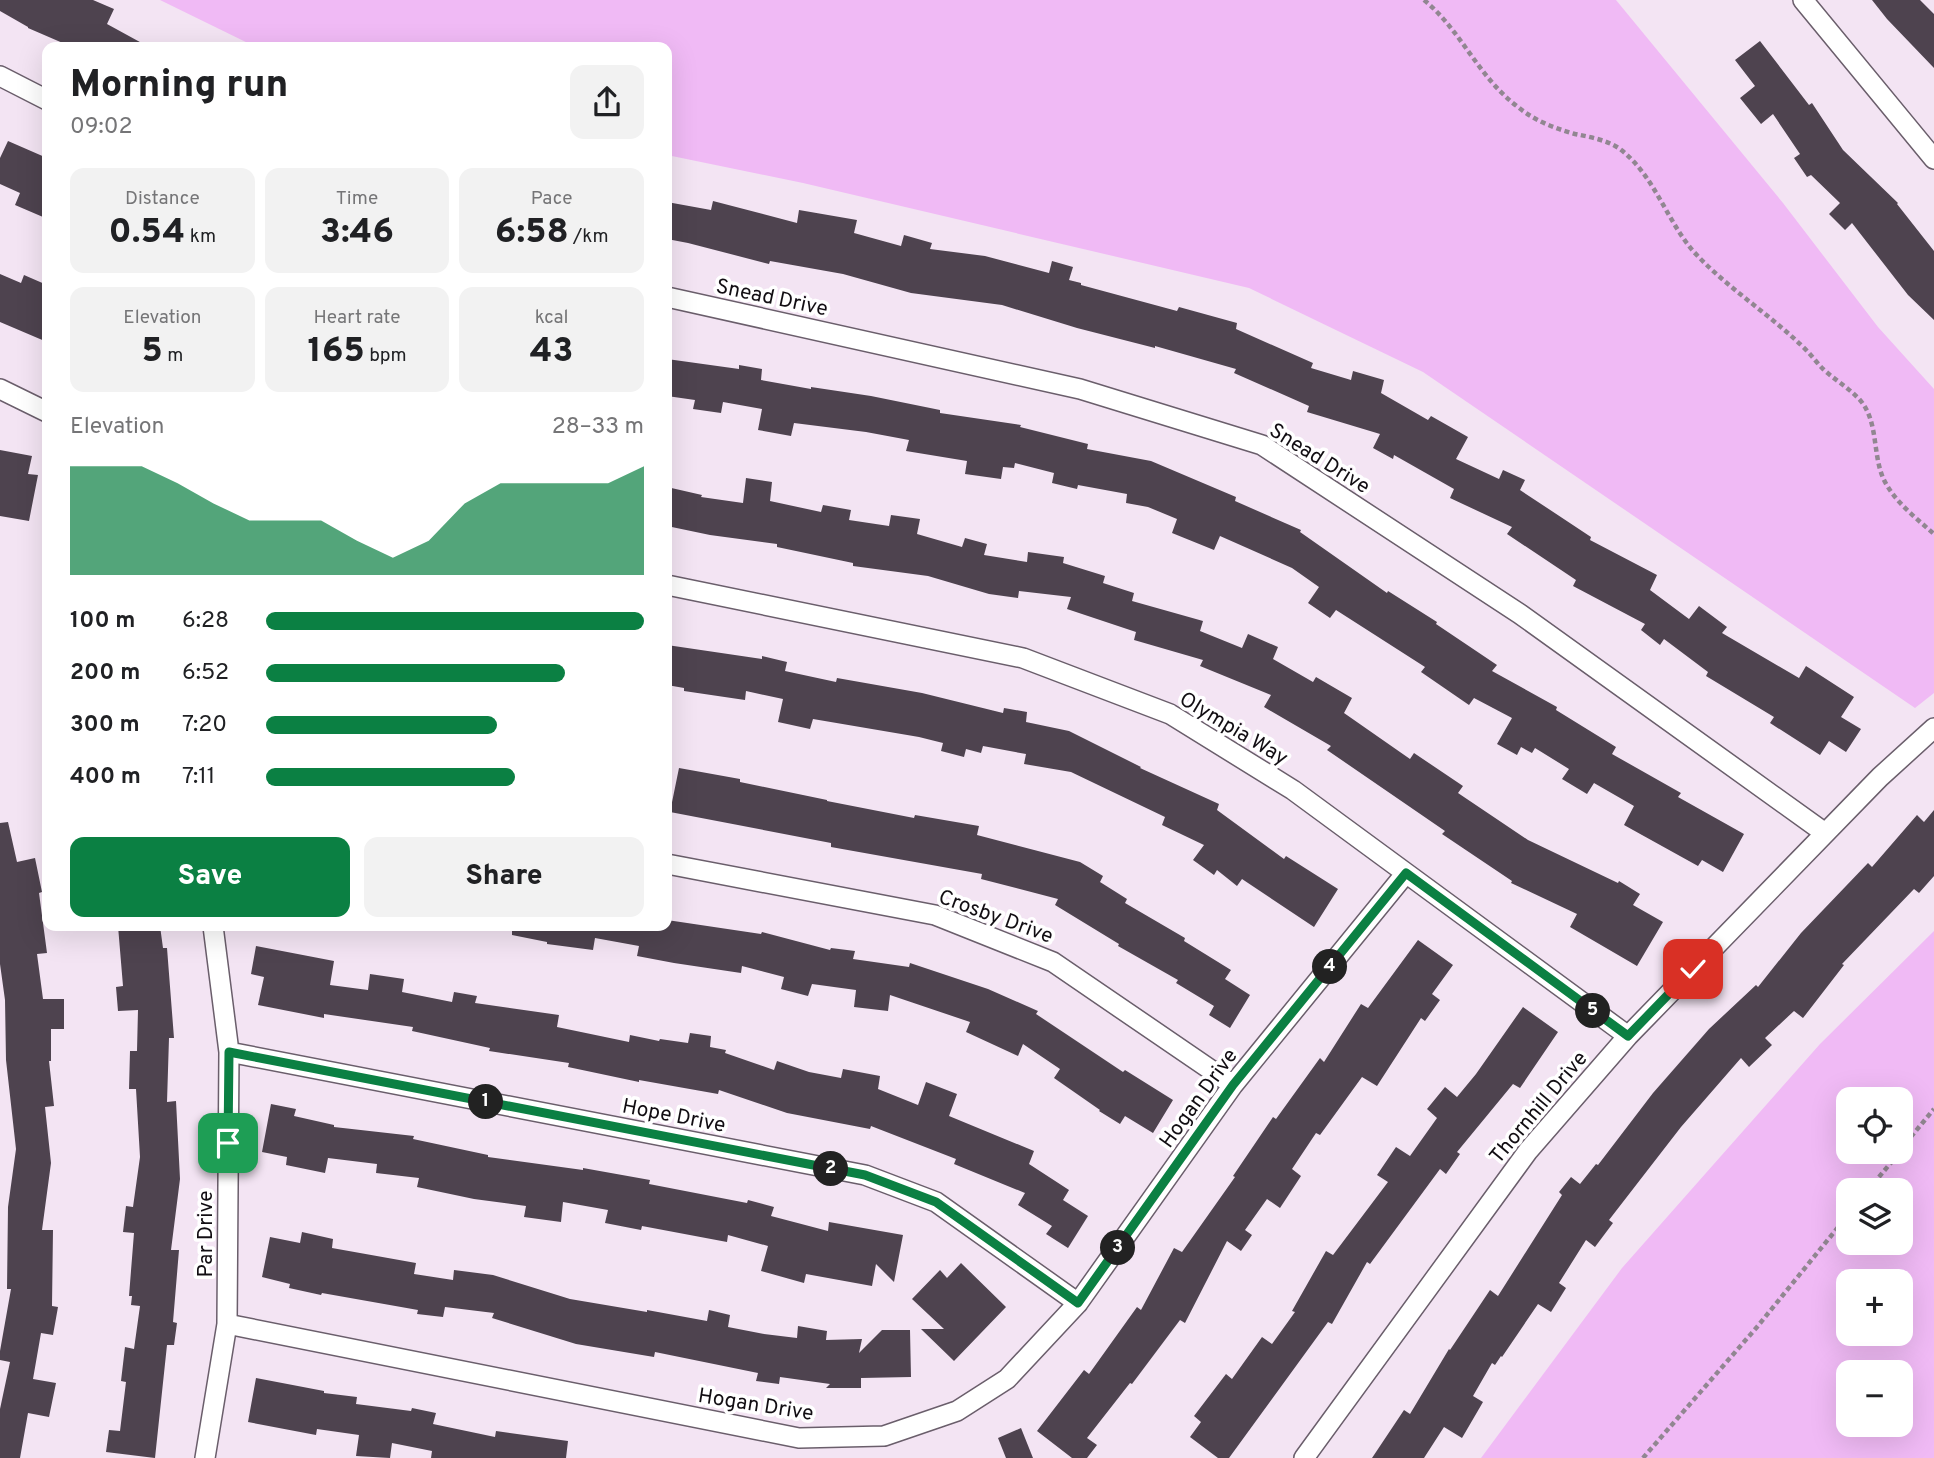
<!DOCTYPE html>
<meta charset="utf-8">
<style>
body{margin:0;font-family:Overpass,sans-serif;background:#f2f2f2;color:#202124;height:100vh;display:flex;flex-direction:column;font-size:26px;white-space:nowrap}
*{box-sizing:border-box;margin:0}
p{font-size:23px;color:#757577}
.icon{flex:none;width:38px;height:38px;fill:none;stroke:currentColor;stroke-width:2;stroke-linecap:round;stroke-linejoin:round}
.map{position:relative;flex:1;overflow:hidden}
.sheet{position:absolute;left:42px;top:42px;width:630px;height:889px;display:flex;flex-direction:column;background:#fff;border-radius:14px;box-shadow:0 7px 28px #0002}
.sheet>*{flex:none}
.controls{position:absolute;left:1836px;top:1087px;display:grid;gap:14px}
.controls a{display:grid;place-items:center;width:77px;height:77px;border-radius:14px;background:#fff;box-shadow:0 7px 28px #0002;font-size:35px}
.pin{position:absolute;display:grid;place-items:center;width:60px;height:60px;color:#fff;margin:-30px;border-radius:14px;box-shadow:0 4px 10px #0006}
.km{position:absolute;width:35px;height:35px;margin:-18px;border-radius:50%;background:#222;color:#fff;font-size:19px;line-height:35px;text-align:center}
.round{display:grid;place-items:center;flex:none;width:74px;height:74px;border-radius:14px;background:#f2f2f2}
.headline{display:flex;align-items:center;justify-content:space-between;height:119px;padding:0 28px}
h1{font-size:38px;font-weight:800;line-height:52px}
.figures{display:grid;grid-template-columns:repeat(3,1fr);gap:10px;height:119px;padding:7px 28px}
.figures div{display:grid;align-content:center;border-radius:14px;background:#f2f2f2;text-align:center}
.figures b{font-size:35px;font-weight:800}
.figures small{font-size:19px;font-weight:400}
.figures p{font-size:19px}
.chart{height:196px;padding:14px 28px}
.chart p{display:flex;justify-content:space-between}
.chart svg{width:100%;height:126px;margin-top:7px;fill:#0b8043;opacity:.7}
.primary-button{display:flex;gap:14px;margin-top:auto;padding:14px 28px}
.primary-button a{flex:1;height:80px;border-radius:14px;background:#0b8043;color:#fff;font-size:28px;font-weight:800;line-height:80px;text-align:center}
.primary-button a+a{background:#f2f2f2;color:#202124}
ul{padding:0 28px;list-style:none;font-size:23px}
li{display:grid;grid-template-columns:112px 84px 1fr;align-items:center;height:52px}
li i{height:18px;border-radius:9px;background:#0b8043}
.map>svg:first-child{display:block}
.green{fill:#f0baf5;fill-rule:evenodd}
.building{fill:#4e434f}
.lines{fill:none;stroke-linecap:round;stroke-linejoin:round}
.street-casing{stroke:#6a5e6b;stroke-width:22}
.path{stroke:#918691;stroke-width:4.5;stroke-dasharray:5 3.5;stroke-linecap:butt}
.street{stroke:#fff;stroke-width:19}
.route-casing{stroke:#fff;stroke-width:14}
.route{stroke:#0b8043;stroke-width:9}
.labels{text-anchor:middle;stroke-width:7;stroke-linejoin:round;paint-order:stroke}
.street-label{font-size:21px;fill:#110d12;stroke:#fff}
</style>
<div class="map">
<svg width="1934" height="1458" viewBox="0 0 1934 1458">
<rect width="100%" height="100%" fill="#f3e4f3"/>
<!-- green -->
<path class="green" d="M160,0H1616L1783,203L1878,327L1934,389V693L1915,708L1423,372L1249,288L803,183L667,155V47H256Z
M1934,931V1458H1481L1622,1268L1820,1044ZM1848,1099H1900V1152H1848ZM1848,1190H1900V1242H1848ZM1848,1281H1900V1334H1848ZM1848,1372H1900V1424H1848Z"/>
<!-- building -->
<path class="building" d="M0,0H93L114,9L107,24L149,47H72L28,28V27L0,11Z
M1872,0H1920L1934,14V68L1887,19Z
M1760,41L1809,105L1812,103L1843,150L1898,203L1897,204L1934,251V320L1908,295L1852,223L1845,230L1829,214L1840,203L1811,175L1807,177L1794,158L1800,154L1773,114L1761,124L1740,98L1755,86L1735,60Z
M8,141L47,158V207L43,217L15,205L20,193L0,184V158Z
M713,201L797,223L799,210L857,220L854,233L901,246L904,235L932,243L930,249L985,256L1049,273L1052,261L1073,267L1069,280L1081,283V285L1177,311L1179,307L1237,323L1236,329L1313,363L1311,368L1351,380L1353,371L1384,380L1381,393L1428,420L1431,416L1468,437L1456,459L1499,479L1503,470L1525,480L1520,490L1591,537L1590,540L1657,575L1650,590L1689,619L1699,606L1727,627L1722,633L1799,678L1806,666L1854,697L1841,717L1861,729L1846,752L1829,741L1820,755L1770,723L1774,717L1706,676L1708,672L1664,639L1660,645L1641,630L1645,624L1573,586L1576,580L1507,534L1512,527L1450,498L1454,489L1394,455L1393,459L1373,448L1380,434L1307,412L1309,406L1234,373L1236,369L1155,346V348L1077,328L1002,305L911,293L843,274L770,261L769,264L688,243L667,239V202L711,210Z
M0,274L21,283L24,275L47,285V342L0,322Z
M667,359L739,369V365L762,369L761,380L811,389V387L871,396L940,410V413L1021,425L1020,427L1088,444L1087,449L1151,461L1236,497L1235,501L1301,530L1300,532L1387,593L1388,591L1437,622L1436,624L1497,665L1492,671L1557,707L1556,710L1616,747L1612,754L1681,793L1678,797L1744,834L1723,872L1702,860L1698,866L1642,835L1624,825L1634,806L1594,783L1587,794L1562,779L1569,769L1535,748L1532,753L1521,747L1517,755L1497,744L1512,718L1474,698L1469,705L1421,672L1425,667L1336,610L1330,618L1308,603L1319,587L1292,568L1220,536L1214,550L1172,533L1177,519L1148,507L1126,503L1127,494L1078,485L1077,489L1052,483L1054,473L1015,463L1014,468L1003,467L1001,479L965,474L967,461L906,451L909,440L866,432L794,423L791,436L758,430L762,409L723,402L721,413L693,409L695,400L667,396Z
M0,450L32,456L28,474L38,475L29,521L0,516Z
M746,478L772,482L770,501L821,512L823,505L851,510L849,520L889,526L891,515L920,519L917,534L962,547L965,538L987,544L984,555L1027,562L1028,552L1064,557L1063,563L1105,576L1103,583L1134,593L1132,601L1203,621L1200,631L1242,648L1248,634L1278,647L1273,659L1313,682L1316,677L1352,698L1344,713L1410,759L1414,753L1463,786L1458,793L1528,840L1618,883L1619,881L1640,894L1633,905L1663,922L1637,966L1570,927L1577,914L1511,883L1512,881L1442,834L1445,831L1327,750L1331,746L1264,707L1271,695L1200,666L1203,660L1134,640L1136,632L1067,609L1071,597L1019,591L1018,598L989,594L928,576L853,566V563L777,547V544L710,535L667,526V487L702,495L701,497L743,503Z
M667,645L762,659V656L787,662L785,671L836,682L837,678L922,693L1003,713L1004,708L1027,712L1026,722L1069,731L1141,767L1140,768L1219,804L1217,810L1284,859L1286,856L1338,889L1314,927L1242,879L1237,886L1217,870L1214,875L1193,860L1204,845L1162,825L1165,817L1071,772L1024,764L1026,754L983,746L981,753L966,749L964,757L941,751L943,743L919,737L813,719L810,729L778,722L783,699L746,691L745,700L684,691V688L667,685Z
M679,768L740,779V782L827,800V801L914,818L915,815L979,826L977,835L1080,862L1103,876L1100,882L1127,899L1125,903L1185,938L1184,941L1231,970L1225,979L1250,995L1230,1028L1209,1015L1214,1006L1176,983L1178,980L1118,946L1119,944L1055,905L1058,899L981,879L982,874L831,847V843L670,812Z
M1934,810V876L1919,893L1914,889L1842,964L1844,965L1803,1018L1794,1011L1765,1038L1772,1045L1749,1067L1741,1058L1681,1127L1609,1220L1613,1223L1595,1247L1586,1240L1559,1283L1566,1288L1551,1312L1538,1304L1502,1357L1501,1356L1495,1365L1492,1363L1473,1396L1483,1402L1462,1438L1444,1427L1424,1458H1372L1404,1410L1410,1414L1449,1349L1450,1350L1490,1290L1498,1296L1562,1195L1559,1192L1571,1177L1580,1184L1596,1164L1598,1165L1653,1093L1709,1029L1756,985L1758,987L1801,933L1868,863L1872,867L1917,815L1924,822Z
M8,822L17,862L35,858L42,892L39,893L47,953L37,954L43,999H64V1029H51V1061H49L54,1106L45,1107L51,1163L42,1230H53L52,1306L58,1307L53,1335L41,1333L33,1379L56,1383L49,1417L28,1413L20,1458H0V1409L10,1362L0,1360V1351L11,1289H7L8,1207L16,1149L6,1060L5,1000L0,964V823Z
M667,920L761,934L762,932L830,950L831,948L855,951L853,959L909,967L910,963L988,989L1038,1011L1036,1014L1123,1072L1125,1070L1173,1100L1153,1133L1125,1116L1120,1124L1099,1111L1100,1110L1054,1078L1060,1069L1023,1044L1018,1056L966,1032L970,1022L890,995L888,1011L854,1007L856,990L812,984L808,996L781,989L784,977L742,966L741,973L674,963L637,956L639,946L595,938L593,950L547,944V942L512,935V926H667Z
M118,926H160L163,948H167L174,1038H169L167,1102L176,1101L180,1179L171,1250H179L173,1322L177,1323L174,1345H167L155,1458L106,1452L109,1430L120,1431L126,1382L121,1381L125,1347L134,1349L140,1306L131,1305L132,1296H129L134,1233L123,1232L126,1206L133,1207L140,1157L136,1089H129L130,1051H137L138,1010L118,1011L116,987L123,986Z
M1418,940L1453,965L1432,994L1440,1000L1425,1021L1421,1018L1377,1086L1362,1077L1320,1135L1316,1133L1292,1169L1301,1176L1280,1208L1267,1199L1245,1230L1252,1235L1241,1251L1227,1241L1185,1323L1180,1320L1132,1384L1130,1383L1087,1438L1097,1445L1087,1458H1072L1037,1431L1084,1370L1089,1374L1137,1307L1141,1310L1174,1248L1182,1252L1235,1177L1233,1176L1273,1117L1276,1119L1320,1058L1324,1062L1361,1004L1368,1008Z
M256,946L334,961L330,985L368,990L370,974L404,979L402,992L452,1002L454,992L477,996L475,1003L559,1015L557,1027L629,1042L630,1035L659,1041L660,1039L688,1043L690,1033L711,1036L710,1047L726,1050L725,1053L774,1070L777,1061L809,1072L841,1078L843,1069L880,1076L878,1089L918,1105L926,1082L957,1094L949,1116L1034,1151L1029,1164L1069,1190L1063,1200L1088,1216L1068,1248L1046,1234L1052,1226L1018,1205L1025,1193L954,1164L956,1159L871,1126L870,1129L787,1113L719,1090L718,1094L639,1080V1082L568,1067L569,1063L489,1051L490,1048L412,1031L413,1027L324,1014V1018L258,1005L264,977L251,974Z
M1523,1007L1558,1032L1520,1088L1513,1084L1457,1152L1460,1154L1446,1174L1440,1169L1370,1264L1367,1262L1332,1324L1328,1322L1229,1458H1218L1190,1437L1201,1422L1194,1416L1226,1374L1232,1379L1262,1337L1272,1344L1295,1312L1292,1311L1326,1251L1333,1255L1388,1182L1377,1175L1396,1147L1410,1156L1437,1118L1427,1109L1445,1087L1457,1097L1476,1074Z
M271,1104L296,1109L294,1116L334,1125V1127L414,1136L413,1139L488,1155V1157L583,1170V1168L650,1180L649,1184L747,1203L748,1200L774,1207L771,1216L828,1231L829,1222L903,1235L894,1282L876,1264L872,1286L806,1274L804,1283L761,1271L768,1246L728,1235L727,1242L642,1226L641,1230L605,1223L608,1210L563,1202L561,1222L524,1217L526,1206L474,1199L417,1187L419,1178L376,1173L377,1164L328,1158L325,1173L286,1165L287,1157L262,1152Z
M302,1232L333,1239L332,1248L416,1263L414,1274L453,1280L454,1270L493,1275L570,1299L647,1312V1310L707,1321L709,1310L730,1315L728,1327L764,1334L797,1338L798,1326L827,1331L826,1340L862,1339L859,1353L882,1330H910L911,1377L861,1378V1388H826L830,1384L780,1377L779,1384L756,1381L758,1373L655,1352L654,1357L576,1344L492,1318L494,1313L445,1307L443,1317L417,1314L418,1310L322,1293L321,1295L289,1288L290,1284L262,1277L270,1237L300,1243Z
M961,1263L1006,1307L954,1361L921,1329H944L912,1299L940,1270L947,1278Z
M256,1378L324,1391V1393L357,1397L356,1404L411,1411L412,1408L436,1413L433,1424L495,1437L496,1431L568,1441L566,1458H431L432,1451L392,1443L390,1458L356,1456L359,1435L317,1429L316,1435L248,1422Z
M1021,1428L1033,1458H1006L998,1438Z"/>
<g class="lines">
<!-- street casing -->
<g class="street-casing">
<path id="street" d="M1803,0L1934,159
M0,76L47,100
M667,297L1080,389L1262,445L1520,614L1825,833
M0,389L47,412
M667,585L1023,658L1170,714L1293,790L1628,1036
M667,864L935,915L1053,962L1233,1085
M229,1052L865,1175L936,1202L1078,1303
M227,1324L799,1438L884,1436L957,1411L1007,1379L1078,1303L1233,1085L1406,873
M205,1458L227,1324L229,1052L213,926
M1304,1458L1528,1151L1628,1036L1880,777L1934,728"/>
</g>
<!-- path -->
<path class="path" d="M1424,0C1461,30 1478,77 1518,107C1535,121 1554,128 1575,134C1590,137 1607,140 1620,149C1655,176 1666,220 1694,252C1726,287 1768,313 1802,346C1810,353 1816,362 1823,369C1835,380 1849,388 1860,400C1879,422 1872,455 1884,480C1895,502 1916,518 1934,534
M1900,1150L1934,1109
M1868,1190L1900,1152
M1643,1458L1757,1327L1848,1215"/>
<!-- street -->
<use href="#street" class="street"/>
</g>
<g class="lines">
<!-- route casing -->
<g class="route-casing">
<path id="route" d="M228,1143L229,1052L865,1175L936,1202L1078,1303L1233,1085L1406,873L1628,1036L1693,969"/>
</g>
<!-- route -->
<use href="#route" class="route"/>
</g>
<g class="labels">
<!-- street labels -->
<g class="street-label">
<text transform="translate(772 297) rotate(12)" y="7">Snead Drive</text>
<text transform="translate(1320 458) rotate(32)" y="7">Snead Drive</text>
<text transform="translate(1234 728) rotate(31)" y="7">Olympia Way</text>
<text transform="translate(996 916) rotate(20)" y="7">Crosby Drive</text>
<text transform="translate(1198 1098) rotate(-54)" y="7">Hogan Drive</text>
<text transform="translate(1538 1107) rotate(-50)" y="7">Thornhill Drive</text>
<text transform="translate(674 1115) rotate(11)" y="7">Hope Drive</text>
<text transform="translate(205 1234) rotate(-90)" y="7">Par Drive</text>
<text transform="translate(756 1404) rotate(9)" y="7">Hogan Drive</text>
</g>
</g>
</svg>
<div class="controls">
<a><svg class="icon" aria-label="locate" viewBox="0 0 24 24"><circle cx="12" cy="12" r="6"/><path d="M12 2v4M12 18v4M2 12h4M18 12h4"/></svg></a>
<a><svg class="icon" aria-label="layers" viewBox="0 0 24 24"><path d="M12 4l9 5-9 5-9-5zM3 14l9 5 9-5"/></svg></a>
<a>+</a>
<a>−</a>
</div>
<div class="pin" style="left:228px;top:1143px;background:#1e9e55"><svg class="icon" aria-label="arrive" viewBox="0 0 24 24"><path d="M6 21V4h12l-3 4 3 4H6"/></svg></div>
<div class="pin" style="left:1693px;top:969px;background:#d93025"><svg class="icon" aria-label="check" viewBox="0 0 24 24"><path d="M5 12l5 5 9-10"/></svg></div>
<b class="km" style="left:486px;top:1102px">1</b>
<b class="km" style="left:831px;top:1169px">2</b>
<b class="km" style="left:1118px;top:1248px">3</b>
<b class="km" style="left:1330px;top:967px">4</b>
<b class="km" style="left:1593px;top:1011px">5</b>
<section class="sheet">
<div class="headline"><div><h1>Morning run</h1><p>09:02</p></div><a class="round"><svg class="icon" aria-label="share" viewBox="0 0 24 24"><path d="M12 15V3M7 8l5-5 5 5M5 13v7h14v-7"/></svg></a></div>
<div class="figures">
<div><p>Distance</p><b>0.54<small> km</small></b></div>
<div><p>Time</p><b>3:46</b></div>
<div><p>Pace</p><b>6:58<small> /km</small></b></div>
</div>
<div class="figures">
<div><p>Elevation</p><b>5<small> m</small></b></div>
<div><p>Heart rate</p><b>165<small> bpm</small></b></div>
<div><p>kcal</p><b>43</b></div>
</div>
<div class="chart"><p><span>Elevation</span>28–33 m</p>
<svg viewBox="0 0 160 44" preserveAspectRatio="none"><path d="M0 44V6L10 6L20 6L30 12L40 19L50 25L60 25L70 25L80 32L90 38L100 32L110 19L120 12L130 12L140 12L150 12L160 6V44z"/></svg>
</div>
<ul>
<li><b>100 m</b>6:28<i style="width:100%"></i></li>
<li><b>200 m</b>6:52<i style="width:79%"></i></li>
<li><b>300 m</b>7:20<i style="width:61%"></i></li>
<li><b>400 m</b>7:11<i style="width:66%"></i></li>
</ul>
<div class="primary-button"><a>Save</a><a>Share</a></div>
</section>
</div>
